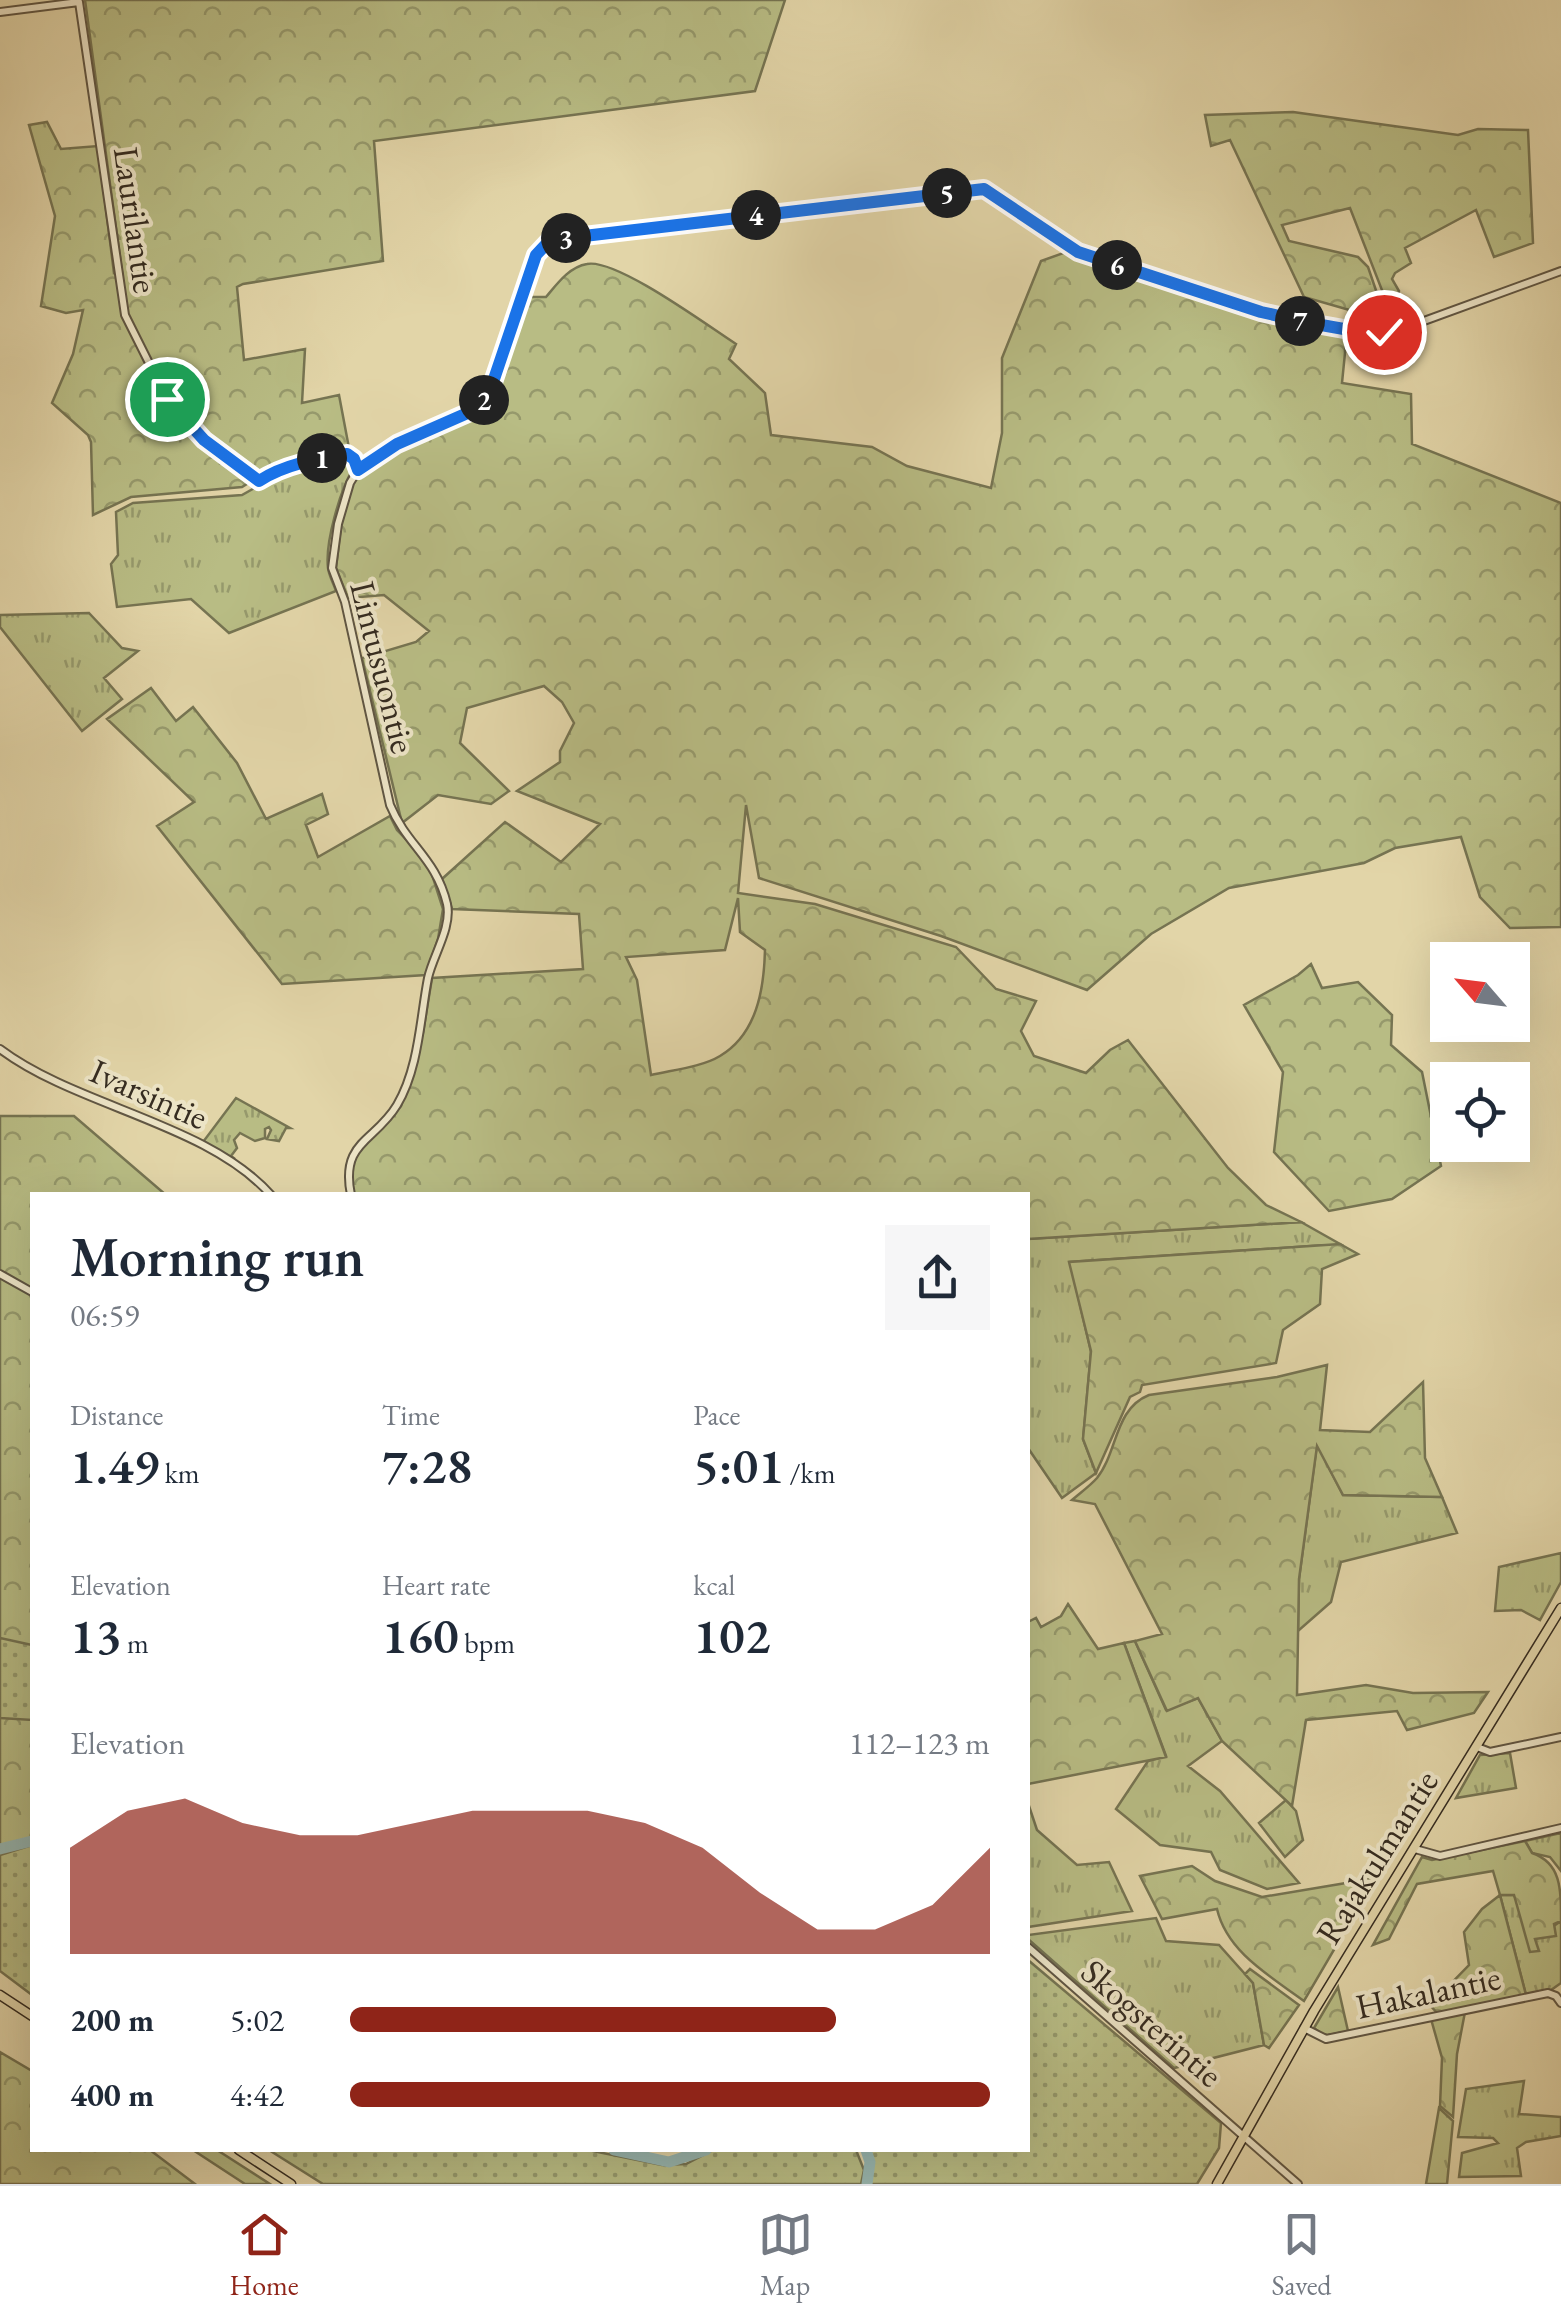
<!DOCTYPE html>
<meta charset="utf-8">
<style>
body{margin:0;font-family:"EB Garamond",serif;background:#f6f6f7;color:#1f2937;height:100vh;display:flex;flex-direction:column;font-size:38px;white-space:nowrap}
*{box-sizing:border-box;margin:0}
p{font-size:32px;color:#747a83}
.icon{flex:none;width:55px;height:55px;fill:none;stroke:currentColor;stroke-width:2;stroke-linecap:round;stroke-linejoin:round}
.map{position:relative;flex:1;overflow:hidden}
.drawer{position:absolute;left:30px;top:1192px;width:1000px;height:960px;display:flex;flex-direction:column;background:#fff;border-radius:0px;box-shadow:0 10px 40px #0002}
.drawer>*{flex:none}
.needle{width:65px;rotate:298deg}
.tools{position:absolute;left:1430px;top:942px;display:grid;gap:20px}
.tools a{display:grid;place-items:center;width:100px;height:100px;border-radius:0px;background:#fff;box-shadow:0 10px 40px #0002;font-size:50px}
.pin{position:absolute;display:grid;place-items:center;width:85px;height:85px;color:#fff;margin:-42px;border:5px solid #fff;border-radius:50%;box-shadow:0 2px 10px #0007}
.km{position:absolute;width:50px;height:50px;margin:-25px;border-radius:50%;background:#222;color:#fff;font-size:28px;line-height:50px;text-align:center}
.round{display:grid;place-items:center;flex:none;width:105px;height:105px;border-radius:0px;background:#f6f6f7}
.overview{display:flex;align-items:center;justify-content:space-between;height:170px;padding:0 40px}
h1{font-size:55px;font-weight:600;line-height:75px}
.stats{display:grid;grid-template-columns:repeat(3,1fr);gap:15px;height:170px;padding:10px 40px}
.stats div{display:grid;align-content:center}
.stats b{font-size:50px;font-weight:600}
.stats small{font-size:28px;font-weight:400}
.stats p{font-size:28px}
.chart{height:280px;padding:20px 40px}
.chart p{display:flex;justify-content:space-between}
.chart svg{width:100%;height:180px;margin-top:10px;fill:#8f2418;opacity:.7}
ul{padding:0 40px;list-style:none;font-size:32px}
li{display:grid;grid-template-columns:160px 120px 1fr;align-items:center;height:75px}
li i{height:25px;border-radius:12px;background:#8f2418}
.tabs{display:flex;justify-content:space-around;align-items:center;height:140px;border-top:2px solid #e0e1e3;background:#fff;font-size:28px;color:#747a83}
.tabs a{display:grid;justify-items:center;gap:5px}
.tabs .active{color:#8f2418}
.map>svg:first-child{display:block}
.grass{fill:url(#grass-tufts);stroke:#767452;stroke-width:2.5}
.forest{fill:url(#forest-crowns);stroke:#767452;stroke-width:2.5;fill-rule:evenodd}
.park{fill:url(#park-dots);stroke:#767452;stroke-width:2.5}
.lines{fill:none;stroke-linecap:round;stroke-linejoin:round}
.river{stroke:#97b7b1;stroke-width:11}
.minor-casing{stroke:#605643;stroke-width:10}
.major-casing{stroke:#352c21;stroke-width:11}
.minor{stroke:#ece4c6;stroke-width:6}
.major{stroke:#e2d5a8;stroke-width:8}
.route-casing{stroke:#fff;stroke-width:20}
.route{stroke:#1a73e8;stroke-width:12}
.labels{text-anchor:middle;stroke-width:8;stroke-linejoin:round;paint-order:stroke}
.street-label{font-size:35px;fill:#352c21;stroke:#ece4c6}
</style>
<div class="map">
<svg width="1561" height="2184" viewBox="0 0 1561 2184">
<defs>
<pattern id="grass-tufts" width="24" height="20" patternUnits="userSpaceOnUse" patternTransform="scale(2.5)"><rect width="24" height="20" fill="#b8bc84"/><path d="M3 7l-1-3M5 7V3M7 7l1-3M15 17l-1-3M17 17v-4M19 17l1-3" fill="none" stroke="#96996c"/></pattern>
<pattern id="forest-crowns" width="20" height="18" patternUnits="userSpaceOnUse" patternTransform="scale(2.5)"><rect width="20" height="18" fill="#b8bc84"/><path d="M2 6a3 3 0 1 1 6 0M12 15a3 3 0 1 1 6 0" fill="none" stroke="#96996c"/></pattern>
<pattern id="park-dots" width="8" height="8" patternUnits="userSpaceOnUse" patternTransform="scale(2.5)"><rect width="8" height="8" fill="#b8bc84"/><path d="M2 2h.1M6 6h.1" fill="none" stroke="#96996c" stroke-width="1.8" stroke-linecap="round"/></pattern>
</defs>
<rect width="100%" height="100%" fill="#e2d5a8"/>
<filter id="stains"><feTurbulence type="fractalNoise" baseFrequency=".002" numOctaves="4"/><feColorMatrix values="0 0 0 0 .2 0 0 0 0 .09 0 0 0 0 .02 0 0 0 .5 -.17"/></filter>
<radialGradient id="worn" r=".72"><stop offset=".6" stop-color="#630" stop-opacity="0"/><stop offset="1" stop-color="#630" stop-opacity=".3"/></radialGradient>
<!-- grass -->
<path class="grass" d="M345,458L353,469C340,491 325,542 328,568C329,576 334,584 336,591L229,633L191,599L117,607L111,564L118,555L116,512L133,503L242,495L272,478L306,466Z
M89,613L122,648L138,651L104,678L122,699L82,731L0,627V615Z
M236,1098L290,1128H286L279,1141L267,1139L271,1130L269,1127L265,1129V1138L255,1141L240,1133L234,1140L237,1148L231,1156L235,1159L203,1142Z
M1301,1222L1340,1244L1070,1262L1091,1352L1083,1439L1096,1473L1062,1498L1028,1448V1239Z
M1317,1444L1343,1495L1442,1497L1457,1533L1341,1562L1331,1602L1298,1631L1299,1579Z
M1561,1553V1582L1540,1620L1521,1610L1495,1611L1499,1567Z
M1135,1641L1166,1710L1198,1698L1222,1741L1188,1766L1220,1791L1299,1883L1267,1889L1220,1870L1211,1852L1160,1845L1116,1809L1148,1761L1166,1756L1124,1643Z
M1510,1753L1516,1788L1456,1798L1480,1755Z
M1286,1800L1296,1811L1303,1840L1285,1857L1259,1823Z
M1028,1803L1037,1830L1077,1865L1109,1862L1132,1911L1028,1927Z
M1561,1833V1871L1550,1857L1532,1853L1525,1841Z
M1500,1895H1514L1535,1939L1561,1921V1983L1551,1990L1526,1995Z
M1156,1918L1166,1941L1219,1945L1253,1983L1264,2045L1174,2068L1028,1939V1935Z
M1524,2081L1519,2114L1561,2117V2136L1526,2142L1517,2148L1521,2176L1459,2177L1462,2153L1498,2143L1493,2138L1458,2137L1466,2089Z
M1439,2108L1453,2121L1447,2184H1426Z"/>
<!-- forest -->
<path class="forest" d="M85,0H785L755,91L374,141L383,261L243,284L237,287L244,360L305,349L302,403L339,395L349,448L303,458L269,470L242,487L131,497L93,515L91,442L88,435L52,403L73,354L83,310L66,313L41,306L55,216L29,125L47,122L61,149L98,146L114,273L122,272Z
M1293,112L1458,135L1478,129L1528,130L1533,243L1494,257L1476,210L1405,248L1411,263L1395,273L1392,279L1399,291L1395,309L1388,316L1387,303L1350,208L1282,225L1289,241L1358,257L1368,267L1381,305V319L1304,297L1230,140L1211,146L1205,115Z
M1069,251L1250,312L1347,333L1342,383L1411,394L1412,444L1561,503V927L1510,928L1480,897L1461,837L1395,848L1364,863L1229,888L1151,934L1087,990L941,936L759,878L746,805L738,893L815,904L956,947L996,989L1036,1001L1021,1031L1034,1056L1086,1073L1110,1050L1128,1040L1228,1168L1266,1205L1301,1222L1028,1239V1195H353L352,1166L359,1151L401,1106L423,1033L432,978L583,969L579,914L452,909L442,879L505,822L561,862L600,824L517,791L560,762V751L574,723L562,702L544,686L467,708L460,743L509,791L491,804L438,795L402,823L362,658L416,642L429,631L384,595L348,598L336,568L341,525L353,483L361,472L399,447L480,411L493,392L525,297H546C557,284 569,267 587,264C616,258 708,326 736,344L729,359L765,393L771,435L872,447L907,466L991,488L1002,433V358L1041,261ZM738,898L740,932L765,950C764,989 757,1034 720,1056C702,1067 672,1070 651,1075L637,980L626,957L725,950Z
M151,688L176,721L193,707L237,763L266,819L322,794L328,814L306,825L318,857L390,816L397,830L428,862L443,909L438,939L426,975L282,984L157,826L194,802L107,719Z
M1311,964L1322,988L1358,982L1392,1015L1391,1045L1422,1072L1441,1166L1392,1199L1329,1211L1274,1152L1283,1072L1244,1005L1298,975Z
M0,1116H74L166,1195H32V1990L0,1968Z
M1340,1244L1358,1254L1322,1269L1320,1304L1283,1330L1276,1363L1142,1385L1140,1392L1130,1397L1096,1473L1083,1439L1091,1351L1069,1262Z
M1327,1365L1320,1430L1370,1432L1423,1382L1425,1458L1442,1497L1343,1495L1317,1446L1299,1579L1297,1695L1366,1685L1413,1693L1488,1692L1474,1713L1407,1730L1397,1711L1306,1720L1292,1806L1222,1741L1198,1698L1167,1711L1135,1641L1162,1634L1095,1504L1072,1500C1080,1493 1090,1486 1097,1478C1118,1452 1114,1409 1149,1395L1277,1377Z
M1068,1604L1098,1649L1124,1643L1166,1757L1028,1784V1622L1036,1618L1041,1627L1061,1616Z
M1525,1841L1532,1853C1561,1863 1561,1888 1561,1921L1554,1924L1556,1936L1535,1939L1539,1951L1530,1952L1514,1895H1500L1526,1995L1437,2013L1430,2005L1469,1965L1464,1932L1482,1909L1500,1895L1493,1871L1417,1884L1389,1939L1373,1945L1422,1857L1432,1860Z
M1192,1866L1215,1881L1262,1897L1376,1878L1304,2001C1270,1976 1227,1952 1217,1909L1162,1919L1140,1876Z
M1250,1969L1299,2005L1269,2048L1264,2045L1253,1983L1245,1974Z
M1338,1987L1348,2031L1324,2036L1314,2028Z
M1465,2012L1457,2054L1453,2117L1440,2106L1442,2058L1431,2019Z
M0,2052L32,2071V2150H150L195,2184H0Z
M193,2150H217L270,2184H245Z"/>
<!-- park -->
<path class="park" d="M0,1638L32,1645V1720L0,1718Z
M32,1845V1995L0,1971V1855Z
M1028,1960L1221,2123L1219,2148L1197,2184H867L872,2163L863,2150H1028Z
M269,2150H588L662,2165L686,2164L713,2150H856L864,2170L861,2184H323Z"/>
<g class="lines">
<!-- river -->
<path class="river" d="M0,1849L32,1841
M614,2150L669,2162L706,2150
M866,2150L870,2162L867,2184"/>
<!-- minor casing -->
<g class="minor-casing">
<path id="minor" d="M0,12L79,2L125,315L167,399L204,440L259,481C285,464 317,459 347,454L354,459L358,470
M0,1049C77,1107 207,1123 271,1195
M351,1195C340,1141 375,1142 397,1105C419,1068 420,1019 428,978C433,955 452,928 447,904C436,858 407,846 390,805L345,602L332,568L338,524L350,483L358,470L397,445L479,408L489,391L535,255L550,239L984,189L1078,252L1261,311L1372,334L1402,329L1561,271
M0,1274L32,1292
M1477,1747L1490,1752L1561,1737
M1415,1849L1440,1856L1561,1828
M1028,1947L1298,2184
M1304,2028L1326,2039L1548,1993L1556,1996L1561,2003"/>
</g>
<!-- major casing -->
<g class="major-casing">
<path id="major" d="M0,1995L32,2016
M239,2150L291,2184
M1217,2184L1314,2011L1561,1608"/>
</g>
<!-- minor -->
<use href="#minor" class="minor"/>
<!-- major -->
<use href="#major" class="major"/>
</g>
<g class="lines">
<!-- route casing -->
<g class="route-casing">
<path id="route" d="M167,399L204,440L259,481C285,464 317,459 347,454L354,459L358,470L397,444L479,408L490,391L536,255L550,240L984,189L1078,252L1261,312L1310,323L1372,334L1384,332"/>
</g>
<!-- route -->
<use href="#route" class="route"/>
</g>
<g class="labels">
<!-- street labels -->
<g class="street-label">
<text transform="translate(136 220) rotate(82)" y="12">Laurilantie</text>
<text transform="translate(383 667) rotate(76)" y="12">Lintusuontie</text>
<text transform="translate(149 1094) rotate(24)" y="12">Ivarsintie</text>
<text transform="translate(1377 1857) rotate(-58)" y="12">Rajakulmantie</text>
<text transform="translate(1428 1992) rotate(-12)" y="12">Hakalantie</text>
<text transform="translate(1152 2023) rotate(41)" y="12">Skogsterintie</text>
</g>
</g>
<rect width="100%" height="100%" filter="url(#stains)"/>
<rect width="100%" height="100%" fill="url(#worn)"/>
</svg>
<div class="tools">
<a><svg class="needle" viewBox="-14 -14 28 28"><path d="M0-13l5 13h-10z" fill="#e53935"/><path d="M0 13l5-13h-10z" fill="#747a83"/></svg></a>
<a><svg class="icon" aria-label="locate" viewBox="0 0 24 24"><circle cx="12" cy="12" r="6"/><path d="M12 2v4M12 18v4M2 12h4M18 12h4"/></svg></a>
</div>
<div class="pin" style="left:167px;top:399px;background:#1e9e55"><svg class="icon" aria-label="arrive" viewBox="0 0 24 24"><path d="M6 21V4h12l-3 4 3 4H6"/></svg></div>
<div class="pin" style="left:1384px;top:332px;background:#d93025"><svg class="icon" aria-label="check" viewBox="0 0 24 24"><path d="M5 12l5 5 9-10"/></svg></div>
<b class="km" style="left:322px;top:458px">1</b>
<b class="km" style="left:484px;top:400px">2</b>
<b class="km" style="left:566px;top:238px">3</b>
<b class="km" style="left:756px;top:215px">4</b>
<b class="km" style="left:947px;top:193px">5</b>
<b class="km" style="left:1117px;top:265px">6</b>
<b class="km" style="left:1300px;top:321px">7</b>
<section class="drawer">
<div class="overview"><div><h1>Morning run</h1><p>06:59</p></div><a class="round"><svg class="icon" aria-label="share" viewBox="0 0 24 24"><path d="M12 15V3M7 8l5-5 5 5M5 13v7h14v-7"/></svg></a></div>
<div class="stats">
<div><p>Distance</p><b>1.49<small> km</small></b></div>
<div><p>Time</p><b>7:28</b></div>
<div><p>Pace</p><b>5:01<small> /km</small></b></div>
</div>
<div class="stats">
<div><p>Elevation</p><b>13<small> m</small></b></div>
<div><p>Heart rate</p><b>160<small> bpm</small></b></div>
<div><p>kcal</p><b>102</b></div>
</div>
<div class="chart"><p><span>Elevation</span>112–123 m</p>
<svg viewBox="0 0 160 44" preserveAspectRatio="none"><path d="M0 44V18L10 9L20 6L30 12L40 15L50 15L60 12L70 9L80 9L90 9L100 12L110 18L120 29L130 38L140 38L150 32L160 18V44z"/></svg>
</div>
<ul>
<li><b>200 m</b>5:02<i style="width:76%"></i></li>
<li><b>400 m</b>4:42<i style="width:100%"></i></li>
</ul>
</section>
</div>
<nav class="tabs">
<a class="active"><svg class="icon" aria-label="home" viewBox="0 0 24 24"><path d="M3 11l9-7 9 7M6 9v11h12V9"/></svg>Home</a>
<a><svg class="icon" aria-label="map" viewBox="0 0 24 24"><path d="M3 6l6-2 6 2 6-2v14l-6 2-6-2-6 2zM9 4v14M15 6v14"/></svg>Map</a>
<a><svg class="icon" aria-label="saved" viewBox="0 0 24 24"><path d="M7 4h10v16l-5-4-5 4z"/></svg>Saved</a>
</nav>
